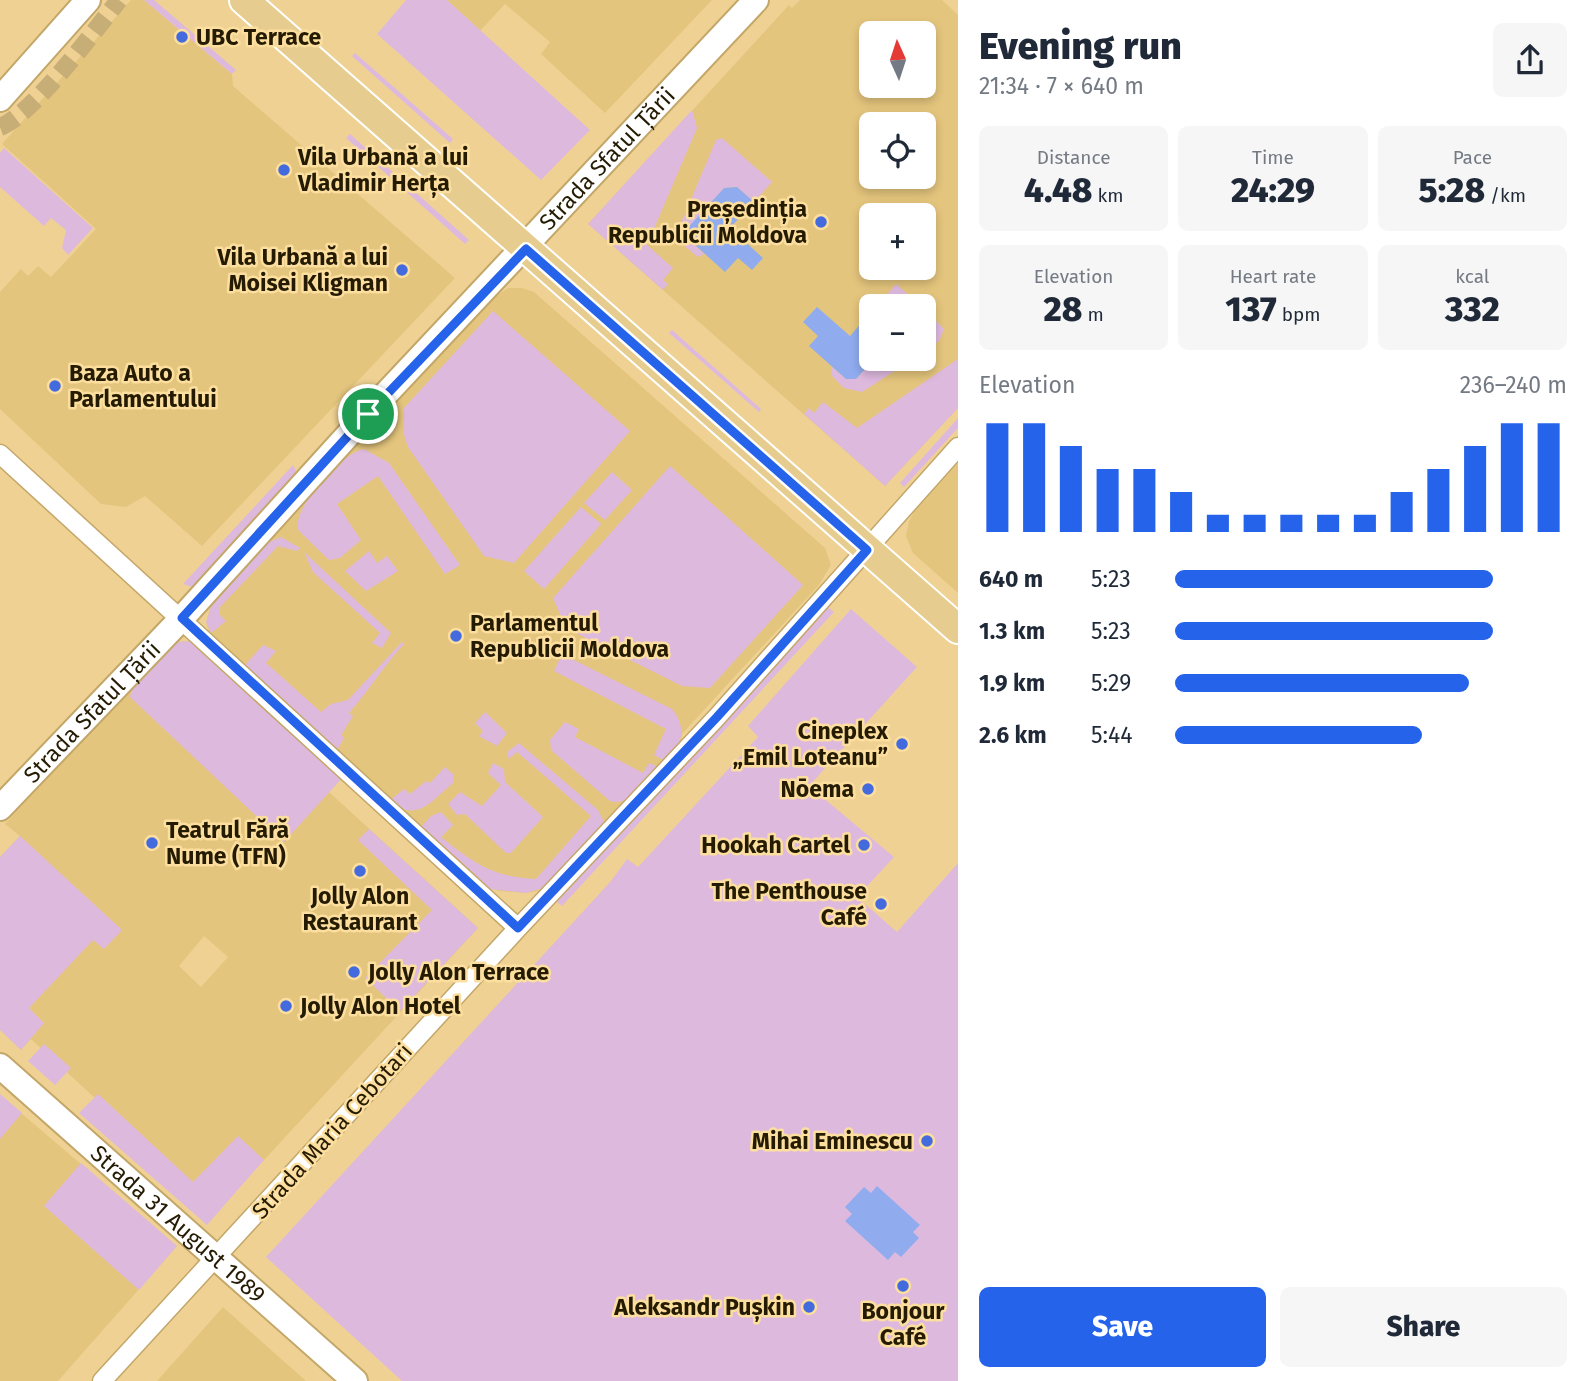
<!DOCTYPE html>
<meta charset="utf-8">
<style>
body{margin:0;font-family:"Fira Sans",sans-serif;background:#f6f6f7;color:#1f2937;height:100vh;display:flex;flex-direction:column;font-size:26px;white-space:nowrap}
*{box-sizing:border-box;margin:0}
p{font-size:23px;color:#747a83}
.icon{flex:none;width:38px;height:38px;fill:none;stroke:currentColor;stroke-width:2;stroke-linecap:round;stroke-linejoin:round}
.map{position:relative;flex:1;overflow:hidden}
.sheet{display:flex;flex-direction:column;background:#fff;width:630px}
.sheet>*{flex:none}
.needle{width:46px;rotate:357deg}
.controls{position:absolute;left:859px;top:21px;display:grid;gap:14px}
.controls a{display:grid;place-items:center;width:77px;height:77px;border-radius:10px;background:#fff;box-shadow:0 4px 10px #0003;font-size:35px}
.pin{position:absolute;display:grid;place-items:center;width:60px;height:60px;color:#fff;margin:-30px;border:4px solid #fff;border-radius:50%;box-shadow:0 2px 7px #0007}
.round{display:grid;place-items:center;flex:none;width:74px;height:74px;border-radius:10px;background:#f6f6f7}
.head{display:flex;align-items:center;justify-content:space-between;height:119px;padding:0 21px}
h1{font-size:38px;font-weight:800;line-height:52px}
.stats{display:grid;grid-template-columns:repeat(3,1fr);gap:10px;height:119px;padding:7px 21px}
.stats div{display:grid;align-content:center;border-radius:10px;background:#f6f6f7;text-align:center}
.stats b{font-size:35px;font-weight:800}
.stats small{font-size:19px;font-weight:400}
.stats p{font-size:19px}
.chart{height:196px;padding:14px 21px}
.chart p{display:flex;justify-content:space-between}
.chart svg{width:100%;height:126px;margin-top:7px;stroke:#2563eb;stroke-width:6}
.button{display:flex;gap:14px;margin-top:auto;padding:14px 21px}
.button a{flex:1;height:80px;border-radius:10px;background:#2563eb;color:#fff;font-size:28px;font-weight:800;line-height:80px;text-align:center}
.button a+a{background:#f6f6f7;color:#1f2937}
ul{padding:0 21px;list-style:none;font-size:23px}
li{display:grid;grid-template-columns:112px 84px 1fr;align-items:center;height:52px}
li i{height:18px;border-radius:9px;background:#2563eb}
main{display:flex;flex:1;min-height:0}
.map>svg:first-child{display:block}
.built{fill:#e4c57d;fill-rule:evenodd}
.green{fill:#deb9de}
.water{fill:#90acef}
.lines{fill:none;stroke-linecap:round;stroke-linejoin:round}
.street-tunnel{stroke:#c7ad76;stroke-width:18;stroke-dasharray:18 9;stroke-linecap:butt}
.street-casing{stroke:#c3a769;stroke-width:21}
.secondary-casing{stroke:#c3a769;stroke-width:28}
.primary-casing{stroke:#fff;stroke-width:32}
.street{stroke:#fff;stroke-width:18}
.secondary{stroke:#fff;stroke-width:24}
.primary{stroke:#e6cd8f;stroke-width:28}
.route-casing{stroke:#fff;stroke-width:14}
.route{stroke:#2563eb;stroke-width:9}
.poi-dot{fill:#446bdd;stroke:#fcdf9f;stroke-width:2.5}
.labels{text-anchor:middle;stroke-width:5;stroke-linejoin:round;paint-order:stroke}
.poi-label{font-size:23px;font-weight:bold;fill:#251b02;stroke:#fcdf9f;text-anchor:end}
.street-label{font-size:23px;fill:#251b02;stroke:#fcdf9f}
</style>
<main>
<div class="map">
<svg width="958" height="1381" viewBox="0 0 958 1381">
<rect width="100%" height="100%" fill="#efd293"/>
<!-- built -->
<path class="built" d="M131,0H144L232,74L233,86L455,278L202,546L145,496L126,507L101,504L0,409V292L21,269L28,276L38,266L51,277L96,229L2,144Z
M447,0H712L605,113L541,54L550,42L505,4L480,31Z
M800,0H942L958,15V408L885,486L588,224L789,5L792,8ZM872,33H924V86H872ZM872,124H924V177H872ZM872,215H924V268H872ZM872,306H924V359H872Z
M508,288H522L534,292L825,548L831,565L819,585L682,734L680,747L538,891L526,893L499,891L483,885L246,668L209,632L206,622L210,608L217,596L492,299Z
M958,463V593L913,553L906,536L909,521L914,512Z
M190,641L343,777L329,792L478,928L217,1211L31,1039L21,1050L0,1030V857L20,836L5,824L170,647L177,642ZM204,936L228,957L201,987L179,966Z
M0,1095L177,1246L58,1381H0Z
M223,1307L306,1381H157Z"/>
<!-- green -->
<path class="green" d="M144,0H154L236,70L232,74Z
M406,0H447L590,130L541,180L377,34Z
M355,53L453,139L450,143L352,56Z
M692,110L697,128L647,245L673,268L663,280L668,284L663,290L588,224Z
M350,134L469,240L465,244L346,138Z
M722,138L772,182L754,202L737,187L724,188L685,232V236L704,254L698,257L682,244L679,228L716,140Z
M4,148L93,228L68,255L62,248L66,230L51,218L44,226L0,187V153Z
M896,284L921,306H877Z
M924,309L944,329L939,341L924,351Z
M493,311L630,431L514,563L484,556L408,447L404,435V408Z
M672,330L761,409L759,412L669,333Z
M874,359H913L862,392L844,388L831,375L832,367L846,379H856Z
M958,359V408L885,486L804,414L809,408L814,413L823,402L857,428Z
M958,418V428L904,487L900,483Z
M364,449L389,463L460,565L445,574L378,476L337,504L361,540L340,558L329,560L299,531C288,512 344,451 364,449Z
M293,465L297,473L197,585L192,587L183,584Z
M670,466L803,585L710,688L682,686L566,628L553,598Z
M612,472L632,490L605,520L584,503Z
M581,507L601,524L544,589L524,571Z
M281,537L300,548L297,551L278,546L220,607V615L226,621L211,633L206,622L212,604L269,542Z
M369,551L377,563L387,556L398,571L366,591L345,571Z
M304,552L391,633L382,648L372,643L380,633L313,572Z
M828,607L834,612L562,906L557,902Z
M851,609L917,667L809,786L894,857L857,897L897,932L958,863V1381H402L266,1257L611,881L627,859L638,867L758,737L748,726Z
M194,641L343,777L284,842L130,697L132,688L170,647L177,642Z
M402,642L404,644C383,666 369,691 349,713L353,716L341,735L344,738L336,752L245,665L263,645L276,651L266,663L321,712L331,704L348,700Z
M562,654L672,709C688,728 681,746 667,762L654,755L666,729L554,671Z
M485,712L507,733L497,746L479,736L483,731L475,723Z
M565,722L579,729L575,737L643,773L649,763L661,768C647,782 632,807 610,801L551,750L550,740Z
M519,743L598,810L604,822L553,885L526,893L489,889L420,828L431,816L441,812L453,825L441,837C472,862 494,878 536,879L591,816L517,752L509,759L507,752Z
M493,763L504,769L505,782L543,817L511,853H506L465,814L457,815L448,804L460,792L482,806L501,785L488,773Z
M445,767L454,775L453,783C430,802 418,823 389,801L404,789L410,794L426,781L430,783Z
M369,829L478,928L400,1011L365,978L432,910L358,840Z
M20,836L122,930L104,949L93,940L29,1008L44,1023L21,1050L0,1030V857Z
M44,1044L71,1068L55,1085L28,1061Z
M0,1094L22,1113L0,1139Z
M98,1094L193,1182L238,1136L264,1160L207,1225L79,1113Z
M81,1163L177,1246L139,1290L44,1206Z"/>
<!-- water -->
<path class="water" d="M737,187L754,202L730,228L763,258L752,270L738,258L725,272L685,236L684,232L724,188Z
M817,307L850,336L871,312L872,359H874L856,379H846L809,346L818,336L803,322Z
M877,1186L920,1225L913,1232L919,1238L901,1257L895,1252L888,1260L845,1221L852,1214L845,1207L864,1187L871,1193Z"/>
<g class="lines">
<!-- street-tunnel -->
<path class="street-tunnel" d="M0,127C32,115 96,29 119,0"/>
<!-- street casing -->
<g class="street-casing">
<path id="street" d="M0,454L518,928
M102,1381L518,928L717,717L958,447"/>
</g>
<!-- secondary casing -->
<g class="secondary-casing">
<g id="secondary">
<path d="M0,99L88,0"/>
<path id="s1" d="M0,808L182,618L367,414L756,0"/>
<path id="s2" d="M0,1066L355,1381"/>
</g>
</g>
<!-- primary casing -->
<g class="primary-casing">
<path id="primary" d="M244,0L958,629"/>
</g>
<!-- street -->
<use href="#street" class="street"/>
<!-- secondary -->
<use href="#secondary" class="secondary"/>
<!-- primary -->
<use href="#primary" class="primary"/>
</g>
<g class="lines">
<!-- route casing -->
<g class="route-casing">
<path id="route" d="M526,249L867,550L717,717L518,928L182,618L368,414Z"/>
</g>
<!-- route -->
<use href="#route" class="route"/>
</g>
<!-- markers -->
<g class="poi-dot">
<circle cx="182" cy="37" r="7"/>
<circle cx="284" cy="170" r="7"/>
<circle cx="821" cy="222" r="7"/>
<circle cx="402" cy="270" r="7"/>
<circle cx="55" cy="386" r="7"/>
<circle cx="456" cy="636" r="7"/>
<circle cx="902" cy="744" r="7"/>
<circle cx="868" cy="789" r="7"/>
<circle cx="152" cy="843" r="7"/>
<circle cx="864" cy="845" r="7"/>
<circle cx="360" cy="871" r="7"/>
<circle cx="881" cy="904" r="7"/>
<circle cx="354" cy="972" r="7"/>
<circle cx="286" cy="1006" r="7"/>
<circle cx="927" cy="1141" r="7"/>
<circle cx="903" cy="1286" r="7"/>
<circle cx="809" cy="1307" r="7"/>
</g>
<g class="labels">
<!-- poi labels -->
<g class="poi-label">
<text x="196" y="45" text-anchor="start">UBC Terrace</text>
<text x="298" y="165" text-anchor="start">Vila Urbană a lui<tspan x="298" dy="26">Vladimir Herța</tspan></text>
<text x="807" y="217">Președinția<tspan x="807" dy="26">Republicii Moldova</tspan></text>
<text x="388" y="265">Vila Urbană a lui<tspan x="388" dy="26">Moisei Kligman</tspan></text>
<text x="69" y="381" text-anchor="start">Baza Auto a<tspan x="69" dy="26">Parlamentului</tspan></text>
<text x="470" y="631" text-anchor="start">Parlamentul<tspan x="470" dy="26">Republicii Moldova</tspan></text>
<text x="888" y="739">Cineplex<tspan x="888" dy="26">„Emil Loteanu”</tspan></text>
<text x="854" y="797">Nōema</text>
<text x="166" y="838" text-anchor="start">Teatrul Fără<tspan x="166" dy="26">Nume (TFN)</tspan></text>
<text x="850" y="853">Hookah Cartel</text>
<text x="867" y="899">The Penthouse<tspan x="867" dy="26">Café</tspan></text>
<text x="360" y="904" text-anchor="middle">Jolly Alon<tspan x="360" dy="26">Restaurant</tspan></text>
<text x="368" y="980" text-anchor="start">Jolly Alon Terrace</text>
<text x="300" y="1014" text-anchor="start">Jolly Alon Hotel</text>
<text x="913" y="1149">Mihai Eminescu</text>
<text x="795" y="1315">Aleksandr Pușkin</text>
<text x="903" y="1319" text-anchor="middle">Bonjour<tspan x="903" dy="26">Café</tspan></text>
</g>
<!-- street labels -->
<g class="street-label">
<text dy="8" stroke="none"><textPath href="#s1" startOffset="889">Strada Sfatul Țării</textPath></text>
<text dy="8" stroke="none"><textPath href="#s1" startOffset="133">Strada Sfatul Țării</textPath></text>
<text transform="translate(332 1131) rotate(-48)" y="8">Strada Maria Cebotari</text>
<text dy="8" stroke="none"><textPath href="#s2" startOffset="238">Strada 31 August 1989</textPath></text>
</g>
</g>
</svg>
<div class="controls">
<a><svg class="needle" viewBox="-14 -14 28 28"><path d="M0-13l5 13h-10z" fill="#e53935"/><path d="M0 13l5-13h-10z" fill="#747a83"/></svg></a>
<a><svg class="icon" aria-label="locate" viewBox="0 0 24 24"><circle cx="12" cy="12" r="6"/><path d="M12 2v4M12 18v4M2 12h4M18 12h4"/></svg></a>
<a>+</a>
<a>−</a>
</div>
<div class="pin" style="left:368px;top:414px;background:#1e9e55"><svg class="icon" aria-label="arrive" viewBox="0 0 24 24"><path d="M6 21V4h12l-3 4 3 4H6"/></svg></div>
</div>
<section class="sheet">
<div class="head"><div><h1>Evening run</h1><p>21:34 · 7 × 640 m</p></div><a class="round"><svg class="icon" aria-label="share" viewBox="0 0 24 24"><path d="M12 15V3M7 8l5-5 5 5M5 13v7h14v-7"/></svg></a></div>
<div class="stats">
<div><p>Distance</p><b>4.48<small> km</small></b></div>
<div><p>Time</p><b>24:29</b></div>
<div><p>Pace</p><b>5:28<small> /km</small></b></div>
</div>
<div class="stats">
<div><p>Elevation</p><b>28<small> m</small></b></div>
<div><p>Heart rate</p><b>137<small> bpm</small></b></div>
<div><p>kcal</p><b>332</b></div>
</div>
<div class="chart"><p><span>Elevation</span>236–240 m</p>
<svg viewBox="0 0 160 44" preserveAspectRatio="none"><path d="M5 44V6M15 44V6M25 44V14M35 44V22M45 44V22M55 44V30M65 44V38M75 44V38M85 44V38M95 44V38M105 44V38M115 44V30M125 44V22M135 44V14M145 44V6M155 44V6"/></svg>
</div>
<ul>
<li><b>640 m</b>5:23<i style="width:81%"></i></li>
<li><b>1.3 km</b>5:23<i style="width:81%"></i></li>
<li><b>1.9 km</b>5:29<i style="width:75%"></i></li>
<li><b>2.6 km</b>5:44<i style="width:63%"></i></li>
</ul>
<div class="button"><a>Save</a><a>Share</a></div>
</section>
</main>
